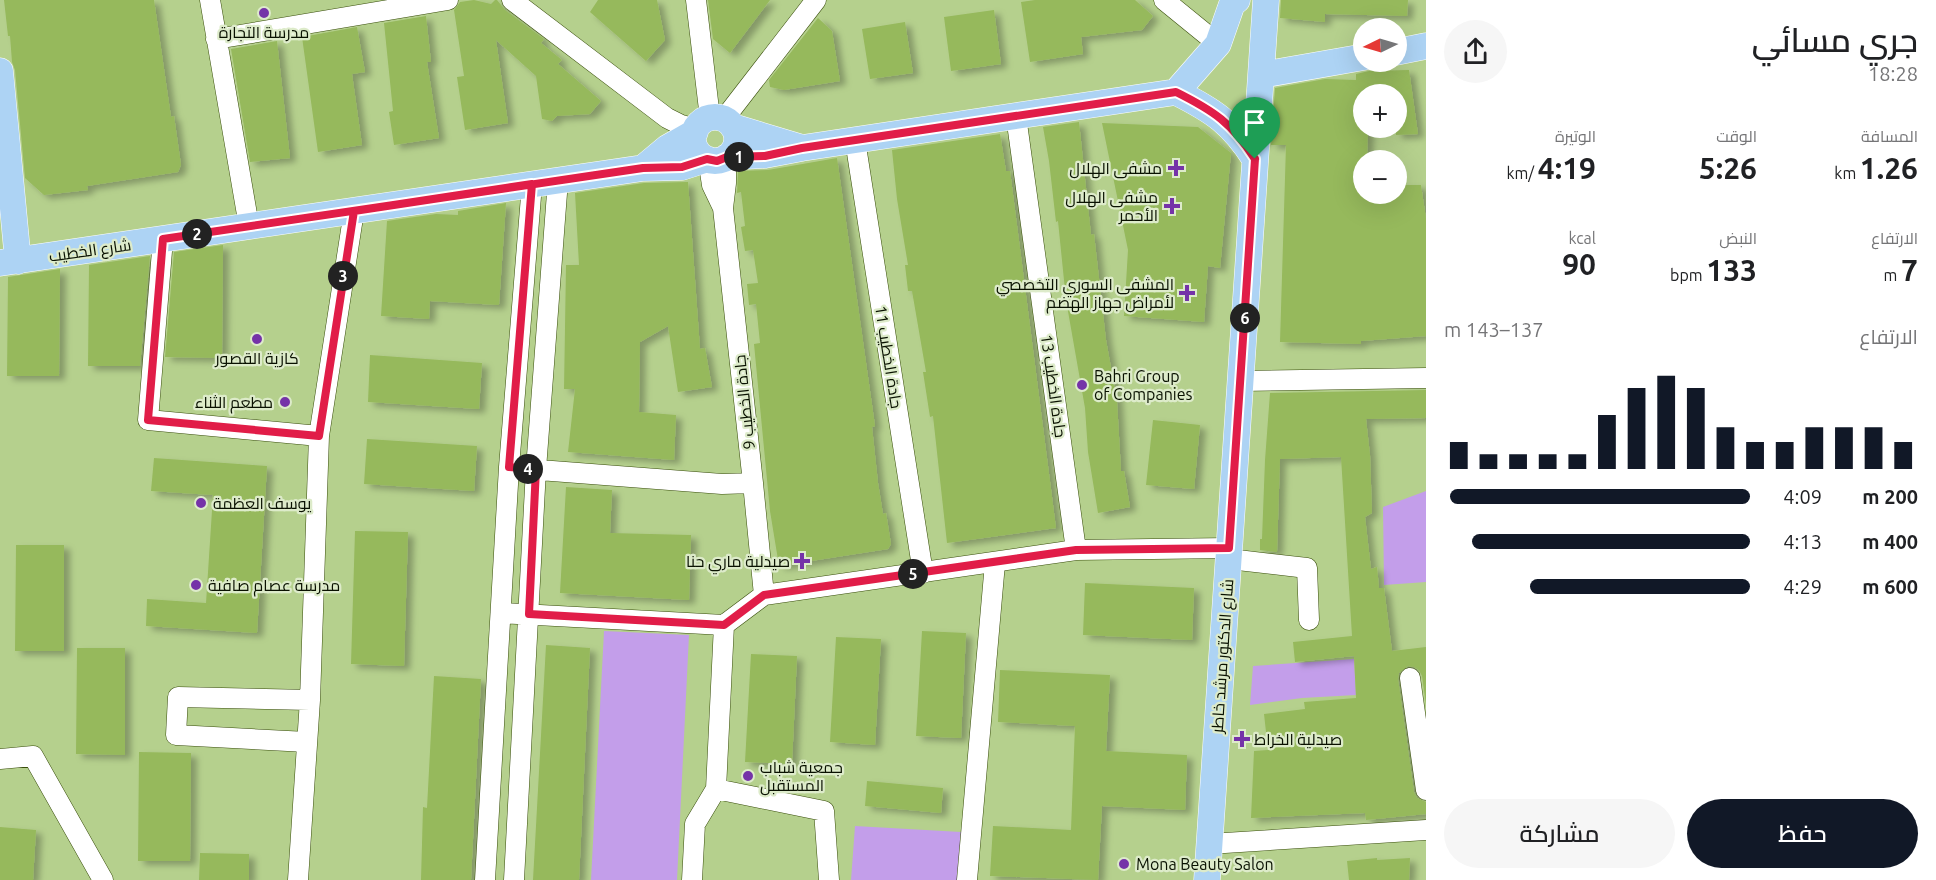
<!DOCTYPE html>
<html lang="ar">
<meta charset="utf-8">
<style>
body{margin:0;font-family:Ubuntu,Cairo,sans-serif;background:#f6f6f6;color:#202124;direction:rtl;height:100vh;display:flex;flex-direction:column;font-size:22px;white-space:nowrap}
*{box-sizing:border-box;margin:0}
p{font-size:20px;color:#757577}
.icon{flex:none;width:33px;height:33px;fill:none;stroke:currentColor;stroke-width:2;stroke-linecap:round;stroke-linejoin:round}
.map{position:relative;flex:1;overflow:hidden;direction:ltr}
.details{display:flex;flex-direction:column;background:#fff;width:510px}
.details>*{flex:none}
.needle{width:39px;rotate:265deg}
.buttons{position:absolute;left:1353px;top:18px;display:grid;gap:12px}
.buttons a{display:grid;place-items:center;width:54px;height:54px;border-radius:50%;background:#fff;box-shadow:0 6px 24px #0002;font-size:30px}
.pin{position:absolute;display:grid;place-items:center;width:51px;height:51px;color:#fff;margin:-62px -26px;border-radius:50% 50% 50% 0;rotate:-45deg;box-shadow:0 0 6px #0007}
.pin .icon{rotate:45deg}
.km{position:absolute;width:30px;height:30px;margin:-15px;border-radius:50%;background:#222;color:#fff;font-size:16px;line-height:30px;text-align:center}
.round{display:grid;place-items:center;flex:none;width:63px;height:63px;border-radius:32px;background:#f6f6f6}
.head{display:flex;align-items:center;justify-content:space-between;height:102px;padding:0 18px}
h1{font-size:33px;font-weight:600;line-height:45px}
.figures{display:grid;grid-template-columns:repeat(3,1fr);gap:9px;height:102px;padding:6px 18px}
.figures div{display:grid;align-content:center}
.figures b{font-size:30px;font-weight:600}
.figures small{font-size:16px;font-weight:400}
.figures p{font-size:16px}
.chart{height:168px;padding:12px 18px}
.chart p{display:flex;justify-content:space-between}
.chart svg{width:100%;height:108px;margin-top:6px;stroke:#111827;stroke-width:6}
.primary-button{display:flex;gap:12px;margin-top:auto;padding:12px 18px}
.primary-button a{flex:1;height:69px;border-radius:36px;background:#111827;color:#fff;font-size:24px;font-weight:600;line-height:69px;text-align:center}
.primary-button a+a{background:#f6f6f6;color:#202124}
ul{padding:0 18px;list-style:none;font-size:20px}
li{display:grid;grid-template-columns:96px 72px 1fr;align-items:center;height:45px}
li i{height:15px;border-radius:8px;background:#111827}
main{display:flex;flex:1;min-height:0}
.map>svg:first-child{display:block}
.green{fill:#c39eea}
.building{fill:#96b95c;filter:url(#shadow)}
.lines{fill:none;stroke-linecap:round;stroke-linejoin:round}
.minor-casing{stroke:#384d0a;stroke-width:21}
.major-casing{stroke:#fff;stroke-width:27}
.minor{stroke:#fff;stroke-width:20}
.major{stroke:#add3f4;stroke-width:26}
.route-casing{stroke:#fff;stroke-width:12}
.route{stroke:#e11d48;stroke-width:8}
.poi-dot{fill:#7533a8;stroke:#ddebca;stroke-width:2}
.labels{text-anchor:middle;stroke-width:4.5;stroke-linejoin:round;paint-order:stroke}
.poi-label{font-size:16px;fill:#091100;stroke:#ddebca;text-anchor:start}
.street-label{font-size:16px;fill:#091100;stroke:#ddebca}
</style>
<main>
<section class="details">
<div class="head"><div><h1>جري مسائي</h1><p>18:28</p></div><a class="round"><svg class="icon" aria-label="share" viewBox="0 0 24 24"><path d="M12 15V3M7 8l5-5 5 5M5 13v7h14v-7"/></svg></a></div>
<div class="figures">
<div><p>المسافة</p><b>1.26<small> km</small></b></div>
<div><p>الوقت</p><b>5:26</b></div>
<div><p>الوتيرة</p><b>4:19<small> /km</small></b></div>
</div>
<div class="figures">
<div><p>الارتفاع</p><b>7<small> m</small></b></div>
<div><p>النبض</p><b>133<small> bpm</small></b></div>
<div><p>kcal</p><b>90</b></div>
</div>
<div class="chart"><p><span>الارتفاع</span>137–143 m</p>
<svg viewBox="0 0 160 44" preserveAspectRatio="none"><path d="M5 44V33M15 44V38M25 44V38M35 44V38M45 44V38M55 44V22M65 44V11M75 44V6M85 44V11M95 44V27M105 44V33M115 44V33M125 44V27M135 44V27M145 44V27M155 44V33"/></svg>
</div>
<ul>
<li><b>200 m</b>4:09<i style="width:98%"></i></li>
<li><b>400 m</b>4:13<i style="width:91%"></i></li>
<li><b>600 m</b>4:29<i style="width:72%"></i></li>
</ul>
<div class="primary-button"><a>حفظ</a><a>مشاركة</a></div>
</section>
<div class="map">
<svg width="1426" height="880" viewBox="0 0 1426 880">
<defs>
<filter id="shadow"><feDropShadow dx="6" dy="4" stdDeviation="3" flood-color="#0004"/></filter>
</defs>
<rect width="100%" height="100%" fill="#b5d08d"/>
<!-- green -->
<path class="green" d="M1426,491V582L1384,585L1383,507Z
M604,631L689,635L677,880H591Z
M1354,659L1356,695L1302,698L1250,705L1253,666Z
M855,826L961,832L958,880H851Z"/>
<!-- building -->
<path class="building" d="M4,0H154L171,117L174,116L181,165L178,172L87,186L88,190L44,195L25,178L15,70L12,62L10,36H8Z
M474,0L491,4L495,0H497L505,10L544,39L541,43L562,60L558,64L601,101L590,114L557,116L552,121L542,119L536,76L496,40L508,123L465,130L457,77L464,76L454,10L460,2Z
M598,0H657L665,40L646,61L590,12Z
M708,0H770L730,53L713,39Z
M1035,0H1135L1153,16L1142,30L1081,37L1083,54L1030,62L1021,2Z
M1281,0H1408L1407,16L1325,14V22L1280,18Z
M994,10L1001,64L951,71L944,17Z
M426,16L431,62H427L439,138L394,145L389,112L393,111L384,23Z
M818,18L832,31L840,81L784,90L770,87L769,80Z
M905,22L913,73L870,79L862,29Z
M357,27L365,72L352,74L362,145L318,152L302,37Z
M277,41L290,158L250,162L231,49Z
M1409,70L1418,134L1396,135V94H1364V128H1368L1367,160H1364V194H1396V185H1421L1426,219V336L1361,341V344L1280,342L1286,145H1271L1275,88L1325,79L1356,80V74L1369,71Z
M1079,122L1091,235L1094,234L1106,340L1117,401L1121,471H1124L1130,507L1098,513L1088,452L1085,408L1066,300L1058,221L1056,222L1049,161L1043,127Z
M1102,123L1198,127L1231,153L1220,268L1208,266L1204,322L1124,316L1128,250Z
M1000,134L1006,171H1010L1056,528L947,543L933,416L930,417L923,372H926L912,291H908L905,265H908L897,199L892,150Z
M837,158L875,426L872,427L878,483L883,514L886,513L891,544L888,549L779,566L770,511L754,344L760,343L756,304L749,305L747,284L758,283L753,250L745,251L741,227L745,226L741,192L737,193L738,171L768,170Z
M688,182L700,349L705,348L712,387L678,392L668,326L640,342L639,412L676,415L674,460L568,452L575,389H564L566,265H579L575,193L644,183Z
M506,203L499,305L430,301L429,319L381,316L387,221L436,214L458,215V211Z
M223,245L222,358L165,357L174,252Z
M150,256L140,366H88L89,265Z
M60,269L59,376H7L8,277Z
M370,355L482,363L479,409L368,402Z
M1426,390V418L1366,419L1370,455L1372,513L1365,517L1371,569L1377,567L1379,588H1384L1392,651L1426,647V705L1422,676L1419,670L1414,667L1408,666L1399,673L1398,679L1414,792L1417,798L1426,802V814L1366,820L1365,813L1251,818L1254,751L1268,750L1264,714L1305,709L1304,702L1356,698L1354,656L1295,662L1293,642L1352,636L1341,457L1280,459L1277,552L1260,550V539H1262L1265,460L1270,393Z
M1153,420L1200,425L1194,489L1146,485Z
M367,439L477,446L474,491L364,484Z
M154,458L267,466L257,633L146,626L147,599L206,603L213,495L151,491Z
M566,487L612,490L610,533L691,535L689,600L560,593Z
M355,531L408,532L404,666L351,664Z
M16,545H64V651H15Z
M1085,583L1194,588L1192,640L1083,635Z
M922,631L966,633L961,738L916,736Z
M836,637L881,639L875,745L830,742Z
M546,645L590,648L579,880H533Z
M77,648H125V755L76,754Z
M751,654L797,656L792,764L745,762Z
M1000,670L1110,675L1106,751L1187,755L1185,810L1102,806L1098,880L990,876L993,826L1071,830L1075,726L998,722Z
M434,676L481,679L471,880H421L423,807L427,808Z
M139,752L191,753L190,861H138Z
M867,781L943,788L941,813L865,806Z
M0,827L36,830L33,880H0Z
M200,853L249,854V880H199Z
M1377,858V860L1410,858L1409,880H1349L1347,861Z"/>
<g class="lines">
<!-- minor casing -->
<g class="minor-casing">
<path id="minor" d="M210,0L249,226
M512,0L667,118L681,125L696,129
M696,0L710,118
M1164,0L1218,44
M216,39L448,0
M1016,116L1076,550
M724,119L816,0
M855,140L923,573
M726,158V183L723,208L753,483L764,595
M708,159L712,185L723,208
M163,239L148,420L319,436
M1240,381L1426,378
M526,469L722,484L753,483
M1229,559L1307,568L1309,620
M501,613L724,625L764,595L1076,550L1229,548
M1410,678L1426,790
M307,742L176,735L178,697L310,700
M0,759L33,756L103,880
M716,789L824,811L829,880
M1209,844L1426,830
M298,880L310,700L319,436L354,211
M485,880L509,467L532,184
M514,880L536,469L558,180
M692,880L695,824L716,789L724,625
M967,880L995,563"/>
</g>
<!-- major casing -->
<g class="major-casing">
<path id="major" d="M1396,52L1426,46
M0,71L18,261
M1261,75L1364,57
M1176,92L1218,44L1232,4L1237,0
M693 139a22 22 0 1 1 44 0a22 22 0 1 1-44 0Z
M733,127L799,147
M727,157L765,155L802,148L1176,92C1214,111 1232,123 1255,159
M643,168L667,148L695,132
M0,263L643,168L682,167L707,159
M1207,880L1266,0"/>
</g>
<!-- minor -->
<use href="#minor" class="minor"/>
<!-- major -->
<use href="#major" class="major"/>
</g>
<g class="lines">
<!-- route casing -->
<g class="route-casing">
<path id="route" d="M1255,159C1232,123 1214,111 1176,92L802,148L765,156L727,157L717,161L707,159L682,167L643,168L163,239L148,420L319,436L354,211L532,184L509,467L536,469L529,614L724,625L764,595L1076,550L1229,548L1255,159"/>
</g>
<!-- route -->
<use href="#route" class="route"/>
</g>
<!-- markers -->
<g class="poi-dot">
<circle cx="264" cy="13" r="6"/>
<path d="M1173 159h6v6h6v6h-6v6h-6v-6h-6v-6h6z"/>
<path d="M1169 197h6v6h6v6h-6v6h-6v-6h-6v-6h6z"/>
<path d="M1184 284h6v6h6v6h-6v6h-6v-6h-6v-6h6z"/>
<circle cx="257" cy="339" r="6"/>
<circle cx="1082" cy="385" r="6"/>
<circle cx="285" cy="402" r="6"/>
<circle cx="201" cy="503" r="6"/>
<path d="M799 552h6v6h6v6h-6v6h-6v-6h-6v-6h6z"/>
<circle cx="196" cy="585" r="6"/>
<path d="M1239 730h6v6h6v6h-6v6h-6v-6h-6v-6h6z"/>
<circle cx="748" cy="776" r="6"/>
<circle cx="1124" cy="864" r="6"/>
</g>
<g class="labels">
<!-- poi labels -->
<g class="poi-label">
<text x="264" y="38" text-anchor="middle">مدرسة التجارة</text>
<text x="1162" y="174" text-anchor="end">مشفى الهلال</text>
<text x="1158" y="203" text-anchor="end">مشفى الهلال<tspan x="1158" dy="18">الأحمر</tspan></text>
<text x="1174" y="290" text-anchor="end">المشفى السوري التخصصي<tspan x="1174" dy="18">لأمراض جهاز الهضم</tspan></text>
<text x="257" y="364" text-anchor="middle">كازية القصور</text>
<text x="1094" y="382">Bahri Group<tspan x="1094" dy="18">of Companies</tspan></text>
<text x="273" y="408" text-anchor="end">مطعم الثناء</text>
<text x="213" y="509">يوسف العظمة</text>
<text x="790" y="567" text-anchor="end">صيدلية ماري حنا</text>
<text x="208" y="591">مدرسة عصام صافية</text>
<text x="1254" y="745">صيدلية الخراط</text>
<text x="760" y="773">جمعية شباب<tspan x="760" dy="18">المستقبل</tspan></text>
<text x="1136" y="870">Mona Beauty Salon</text>
</g>
<!-- street labels -->
<g class="street-label">
<text transform="translate(90 250) rotate(-8)" y="6">شارع الخطيب</text>
<text transform="translate(889 357) rotate(81)" y="6">جادة الخطيب 11</text>
<text transform="translate(1054 386) rotate(82)" y="6">جادة الخطيب 13</text>
<text transform="translate(744 402) rotate(-96)" y="6">جادة الخطيب 9</text>
<text transform="translate(1222 656) rotate(-86)" y="6">شارع الدكتور مرشد خاطر</text>
</g>
</g>
</svg>
<div class="buttons">
<a><svg class="needle" viewBox="-14 -14 28 28"><path d="M0-13l5 13h-10z" fill="#e53935"/><path d="M0 13l5-13h-10z" fill="#757577"/></svg></a>
<a>+</a>
<a>−</a>
</div>
<div class="pin" style="left:1255px;top:159px;background:#1e9e55"><svg class="icon" aria-label="arrive" viewBox="0 0 24 24"><path d="M6 21V4h12l-3 4 3 4H6"/></svg></div>
<b class="km" style="left:739px;top:157px">1</b>
<b class="km" style="left:197px;top:234px">2</b>
<b class="km" style="left:343px;top:276px">3</b>
<b class="km" style="left:528px;top:469px">4</b>
<b class="km" style="left:913px;top:574px">5</b>
<b class="km" style="left:1245px;top:318px">6</b>
</div>
</main>
